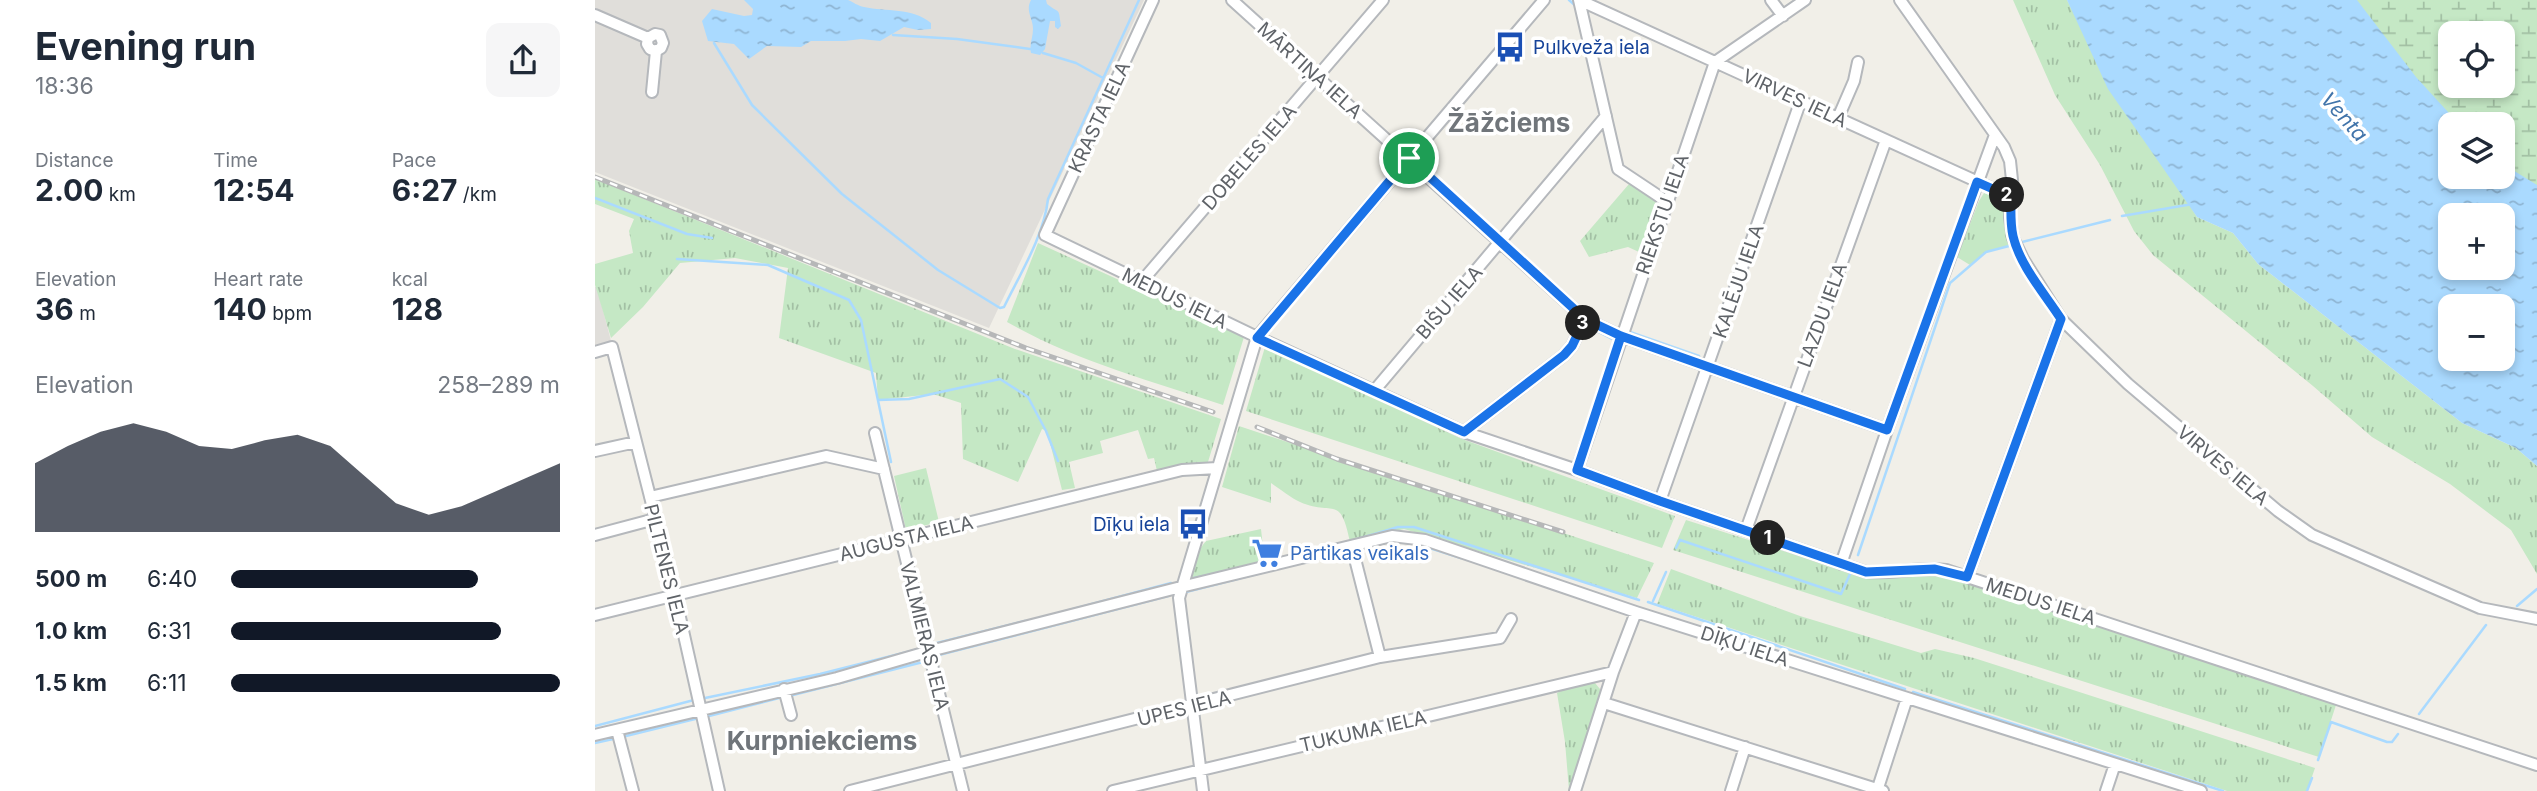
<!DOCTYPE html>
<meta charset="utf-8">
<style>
body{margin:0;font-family:Inter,sans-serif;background:#f6f6f7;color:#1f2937;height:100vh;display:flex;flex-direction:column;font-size:26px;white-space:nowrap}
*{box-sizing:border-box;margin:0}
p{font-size:23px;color:#747a83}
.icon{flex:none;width:38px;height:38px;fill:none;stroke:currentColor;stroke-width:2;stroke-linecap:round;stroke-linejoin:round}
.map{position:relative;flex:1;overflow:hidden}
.drawer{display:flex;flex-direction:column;background:#fff;width:595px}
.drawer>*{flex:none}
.controls{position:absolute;left:1843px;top:21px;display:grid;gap:14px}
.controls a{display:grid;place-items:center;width:77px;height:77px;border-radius:14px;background:#fff;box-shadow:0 4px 10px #0003;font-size:35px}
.pin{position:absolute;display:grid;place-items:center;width:60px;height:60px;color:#fff;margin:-30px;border:4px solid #fff;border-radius:50%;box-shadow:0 2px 7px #0007}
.km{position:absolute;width:35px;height:35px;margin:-18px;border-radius:50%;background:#222;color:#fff;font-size:19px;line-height:35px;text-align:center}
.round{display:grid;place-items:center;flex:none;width:74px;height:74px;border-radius:14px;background:#f6f6f7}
.head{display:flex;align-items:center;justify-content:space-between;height:119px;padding:0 35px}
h1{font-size:38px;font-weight:700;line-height:52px}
.figures{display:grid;grid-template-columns:repeat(3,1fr);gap:10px;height:119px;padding:7px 35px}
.figures div{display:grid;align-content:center}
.figures b{font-size:30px;font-weight:700}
.figures small{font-size:19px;font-weight:400}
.figures p{font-size:19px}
.chart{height:196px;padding:14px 35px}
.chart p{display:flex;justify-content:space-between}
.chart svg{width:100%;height:126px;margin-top:7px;fill:#111827;opacity:.7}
ul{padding:0 35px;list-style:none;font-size:23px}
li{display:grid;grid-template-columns:112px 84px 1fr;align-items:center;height:52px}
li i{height:18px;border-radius:9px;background:#111827}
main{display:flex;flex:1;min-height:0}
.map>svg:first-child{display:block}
.industrial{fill:#e0deda}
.grass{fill:url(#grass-tufts)}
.wetland{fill:url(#wetland-marsh);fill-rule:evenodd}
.water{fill:url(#water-ripples);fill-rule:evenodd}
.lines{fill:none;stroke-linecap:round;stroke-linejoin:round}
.stream{stroke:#aadaff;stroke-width:2.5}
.minor-casing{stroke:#b5b8bc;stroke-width:14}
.minor{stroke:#fff;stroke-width:10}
.rail-casing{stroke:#b6b7b8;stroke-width:5}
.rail{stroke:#fff;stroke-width:2.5;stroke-dasharray:8;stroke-linecap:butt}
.route-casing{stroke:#fff;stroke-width:14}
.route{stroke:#1a73e8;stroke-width:9}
.labels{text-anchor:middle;stroke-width:7;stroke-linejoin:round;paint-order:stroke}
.transit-label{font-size:19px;fill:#164399;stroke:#fff;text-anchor:start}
.street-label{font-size:19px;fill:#5f6368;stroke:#fff}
.shop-label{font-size:19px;fill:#366cbe;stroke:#fff;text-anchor:start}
.water-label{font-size:21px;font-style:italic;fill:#4174aa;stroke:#fff}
.district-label{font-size:26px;font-weight:bold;fill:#70757a;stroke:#fff}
</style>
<main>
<section class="drawer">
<div class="head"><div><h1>Evening run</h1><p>18:36</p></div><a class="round"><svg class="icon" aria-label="share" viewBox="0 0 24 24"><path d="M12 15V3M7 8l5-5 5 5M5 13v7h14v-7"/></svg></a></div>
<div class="figures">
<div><p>Distance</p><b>2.00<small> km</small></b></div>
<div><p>Time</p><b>12:54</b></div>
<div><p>Pace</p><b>6:27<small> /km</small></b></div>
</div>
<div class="figures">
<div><p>Elevation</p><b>36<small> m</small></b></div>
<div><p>Heart rate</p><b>140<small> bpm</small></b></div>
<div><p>kcal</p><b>128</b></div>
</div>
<div class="chart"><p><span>Elevation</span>258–289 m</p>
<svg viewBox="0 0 160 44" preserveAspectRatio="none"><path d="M0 44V20L10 14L20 9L30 6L40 9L50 14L60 15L70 12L80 10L90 14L100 24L110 34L120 38L130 35L140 30L150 25L160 20V44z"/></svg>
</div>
<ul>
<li><b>500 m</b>6:40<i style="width:75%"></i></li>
<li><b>1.0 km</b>6:31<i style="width:82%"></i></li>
<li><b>1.5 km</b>6:11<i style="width:100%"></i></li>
</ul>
</section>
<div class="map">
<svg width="1942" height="791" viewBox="0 0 1942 791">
<defs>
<pattern id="grass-tufts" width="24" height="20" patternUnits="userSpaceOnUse" patternTransform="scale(1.75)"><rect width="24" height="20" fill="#c5e8c5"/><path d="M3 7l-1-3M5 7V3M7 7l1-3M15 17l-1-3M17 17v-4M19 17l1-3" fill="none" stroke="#a3c0a4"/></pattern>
<pattern id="wetland-marsh" width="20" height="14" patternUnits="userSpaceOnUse" patternTransform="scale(1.75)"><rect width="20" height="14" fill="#c5e8c5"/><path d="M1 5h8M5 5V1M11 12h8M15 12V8" fill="none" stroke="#a3c0a4"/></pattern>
<pattern id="water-ripples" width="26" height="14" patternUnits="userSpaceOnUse" patternTransform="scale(1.75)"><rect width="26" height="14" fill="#aadaff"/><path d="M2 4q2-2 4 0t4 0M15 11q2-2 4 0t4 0" fill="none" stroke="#8eb4d2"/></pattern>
</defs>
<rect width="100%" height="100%" fill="#f1efe8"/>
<!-- industrial -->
<path class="industrial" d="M0,0H549L394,328L0,172Z
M0,287H2L16,341L0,345Z"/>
<!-- grass -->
<path class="grass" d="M1418,0H1472L1494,43L1602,217L1638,233L1663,264L1867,423L1921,448L1942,466V574L1916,530L1855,484L1777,437L1718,386L1558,255L1539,231L1505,165L1460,95Z
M0,179L420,349L626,419L613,462L562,471L559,458L553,459L543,430L505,441L508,453L474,462L480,488L467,490L452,431L447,429L423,482L368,459L366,403L338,394L283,400L281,373L184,338L193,268L140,258L85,263L48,307L16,338L0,285V264L38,253L34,231L39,219L0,204Z
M1034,184L1062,202L1044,252L1033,247L994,257L985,241Z
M1389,193C1417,201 1409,221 1414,246L1391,252L1375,265L1362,257L1384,201Z
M443,243L649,337L628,405C556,381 478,360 412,322Z
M670,347L867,439L1080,516L1067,548L651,411Z
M644,426L1059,563L1042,598L809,529L755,542C745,493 739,517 705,502C696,498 685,489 676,483V503L627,487Z
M331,468L344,522L311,530L299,476Z
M1091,520L1273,578L1349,575L1741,705L1724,757L1078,550Z
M666,529L670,565L596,580C596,567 602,551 611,541Z
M1076,569L1205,616L1326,653L1340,649L1379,658L1720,768L1712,791H1632L1062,604Z
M993,682L1000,683L1005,689V700L978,789L974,790L970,742L962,693L978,685Z"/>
<!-- wetland -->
<path class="wetland" d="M1667,0H1942V245L1908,225V124H1855ZM1855,33H1908V86H1855Z"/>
<!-- water -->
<path class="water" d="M149,0H253C258,2 263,6 269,7C291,12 317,7 336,23V29L323,30L309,27L285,41L266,39L250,41H216L206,47L172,46L154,59L139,44L113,41L107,21L117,9L149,16L157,15L158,9Z
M436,0H451L452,4C466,15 463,6 466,26L463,29L460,27V21H455L450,49L445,55L436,53C434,44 438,38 438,29C438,18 430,11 436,0Z
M1472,0H1762L1821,77L1864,124H1855V177H1908V164L1942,185V466L1921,448L1867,423L1663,264L1638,233L1602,217L1513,89ZM1855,215H1908V268H1855ZM1855,306H1908V359H1855Z"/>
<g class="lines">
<!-- stream -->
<path class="stream" d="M974,0L982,7
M298,35L362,39L435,49
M119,43L157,105L247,194L343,270L405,308L409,307C425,274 449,236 453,199L544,0
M448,53L481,63L508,78
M0,198L92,234L117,238
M1527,216L1598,204
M1427,242L1515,220
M82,259L173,265L254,300L266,320L296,462
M992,326L1017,339
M1035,332L1104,356
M283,400L314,399L405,379L433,397L451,431L463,461
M756,541L803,527H819L1044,600
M822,544L866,558
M1081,548L1085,540L1246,594L1255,574
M1263,555L1355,283L1391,252L1414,246
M595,579L640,569
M591,592L710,562
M1058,601L1071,572
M1053,602L1310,689
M1922,606L1942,589
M467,612L576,583
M338,644L430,621
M340,656L573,596
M1318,692L1628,791
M198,695L332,661
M110,698L225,674L328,648
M1824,714L1891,625
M114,716L184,698
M0,726L99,700
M31,736L100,719
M0,743L18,739
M1723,760L1736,722L1792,742H1797L1803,734
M1712,791L1717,778"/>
<!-- minor casing -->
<g class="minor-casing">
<path id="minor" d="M558,0L450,235L662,337L869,432L982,470L1065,501L1271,572C1298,574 1324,567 1351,570L1942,765
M637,0L990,319L1026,336L1292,430
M984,0L1416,197
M984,0L1023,169L1071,201
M1176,0L1188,16
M1305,0L1409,147L1415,161L1417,180L1415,218L1418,238L1428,259L1466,319L1533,384L1683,511L1717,535L1885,608L1942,619
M0,15L53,38
M57,92L61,51L66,48L68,43L65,35L60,34L53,38L52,44L55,49L61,51
M1243,118L1259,81L1263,62
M547,281L788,0
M0,352L17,347L80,595L124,791
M779,391L1011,116
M869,432L969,355L977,346L990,319
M280,433L368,791
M0,451L41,442
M982,470L1120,62L1210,0
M55,497L231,456L289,469
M1065,501L1206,100
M1151,530L1291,140
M0,535L60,519
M757,547L785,657
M1246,564L1292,430L1400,135
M1372,577L1466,319
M0,615L587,470L622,468
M189,689L196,715
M1009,703L1288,791
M22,730L38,791
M0,735L242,678L335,651L586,587L797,536L830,540L1041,612L1606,791
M255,791L785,657L905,638L916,619
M518,791L1018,672
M608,791L584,598L662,337L949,0
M980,791L1018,672L1041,612
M1136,791L1150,747
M1282,791L1312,698
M1511,791L1520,764"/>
</g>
<!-- minor -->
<use href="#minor" class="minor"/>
<!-- rail casing -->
<g class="rail-casing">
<path id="rail" d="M0,177L431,348L618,412
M662,427L742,459L968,532"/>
</g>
<!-- rail -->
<use href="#rail" class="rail"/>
</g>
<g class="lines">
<!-- route casing -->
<g class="route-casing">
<path id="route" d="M814,158L990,319L1026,336L982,470L1065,501L1271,572L1340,569L1372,577L1466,319C1450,294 1425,266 1418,236C1415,223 1416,210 1416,197L1382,182L1292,430L1026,336L990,319L977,346L969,355L869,432L662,338L814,158"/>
</g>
<!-- route -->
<use href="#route" class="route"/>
</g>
<!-- icons -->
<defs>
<g id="bus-bare" transform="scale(2.415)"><path d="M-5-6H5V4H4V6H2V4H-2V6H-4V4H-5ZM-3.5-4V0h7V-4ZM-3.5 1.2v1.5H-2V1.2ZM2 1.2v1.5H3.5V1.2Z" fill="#1a4fb4" stroke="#fff" stroke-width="2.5" paint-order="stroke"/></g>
<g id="supermarket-bare" transform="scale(2.415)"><path d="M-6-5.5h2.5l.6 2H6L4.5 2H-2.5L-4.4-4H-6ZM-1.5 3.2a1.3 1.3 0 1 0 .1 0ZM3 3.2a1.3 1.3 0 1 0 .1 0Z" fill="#3f7fe0" stroke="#fff" stroke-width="2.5" paint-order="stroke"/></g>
</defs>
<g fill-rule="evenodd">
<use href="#bus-bare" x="915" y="47"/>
<use href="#bus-bare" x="598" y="524"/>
<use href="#supermarket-bare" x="672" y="553"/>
</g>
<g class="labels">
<!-- transit labels -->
<g class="transit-label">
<text x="938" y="54">Pulkveža iela</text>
<text x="575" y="531" text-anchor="end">Dīķu iela</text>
</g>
<!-- street labels -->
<g class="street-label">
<text transform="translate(715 70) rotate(42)" y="7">MĀRTIŅA IELA</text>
<text transform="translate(1200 98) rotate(25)" y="7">VIRVES IELA</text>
<text transform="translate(504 117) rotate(-65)" y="7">KRASTA IELA</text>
<text transform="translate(654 157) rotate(-49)" y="7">DOBELES IELA</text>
<text transform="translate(1067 214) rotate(-71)" y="7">RIEKSTU IELA</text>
<text transform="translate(1143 281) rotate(-71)" y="7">KALĒJU IELA</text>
<text transform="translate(580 298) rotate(26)" y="7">MEDUS IELA</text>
<text transform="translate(854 302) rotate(-49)" y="7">BIŠU IELA</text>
<text transform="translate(1227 315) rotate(-70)" y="7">LAZDU IELA</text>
<text transform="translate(1628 465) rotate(40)" y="7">VIRVES IELA</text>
<text transform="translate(311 538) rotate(-14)" y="7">AUGUSTA IELA</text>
<text transform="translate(72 569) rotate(76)" y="7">PILTENES IELA</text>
<text transform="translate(1446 601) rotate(18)" y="7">MEDUS IELA</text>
<text transform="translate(330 636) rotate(76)" y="7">VALMIERAS IELA</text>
<text transform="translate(1150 646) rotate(18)" y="7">DĪĶU IELA</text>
<text transform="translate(589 708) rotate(-14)" y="7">UPES IELA</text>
<text transform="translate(768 731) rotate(-13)" y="7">TUKUMA IELA</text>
</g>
<!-- shop labels -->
<g class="shop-label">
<text x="695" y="560">Pārtikas veikals</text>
</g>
<!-- water labels -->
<g class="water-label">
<text transform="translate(1749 117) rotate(48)" y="7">Venta</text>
</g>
<!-- district labels -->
<g class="district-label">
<text x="914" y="132">Žāžciems</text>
<text x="227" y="750">Kurpniekciems</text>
</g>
</g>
</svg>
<div class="controls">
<a><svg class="icon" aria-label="locate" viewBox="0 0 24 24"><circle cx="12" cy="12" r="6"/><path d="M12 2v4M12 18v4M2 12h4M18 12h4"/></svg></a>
<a><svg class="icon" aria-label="layers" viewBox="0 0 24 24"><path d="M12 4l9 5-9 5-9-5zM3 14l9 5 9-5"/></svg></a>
<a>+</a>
<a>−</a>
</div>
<div class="pin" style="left:814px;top:158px;background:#1e9e55"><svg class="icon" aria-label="arrive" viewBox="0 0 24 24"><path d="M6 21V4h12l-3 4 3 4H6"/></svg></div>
<b class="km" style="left:1173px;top:538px">1</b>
<b class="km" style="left:1412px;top:195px">2</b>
<b class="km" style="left:988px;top:323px">3</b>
</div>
</main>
